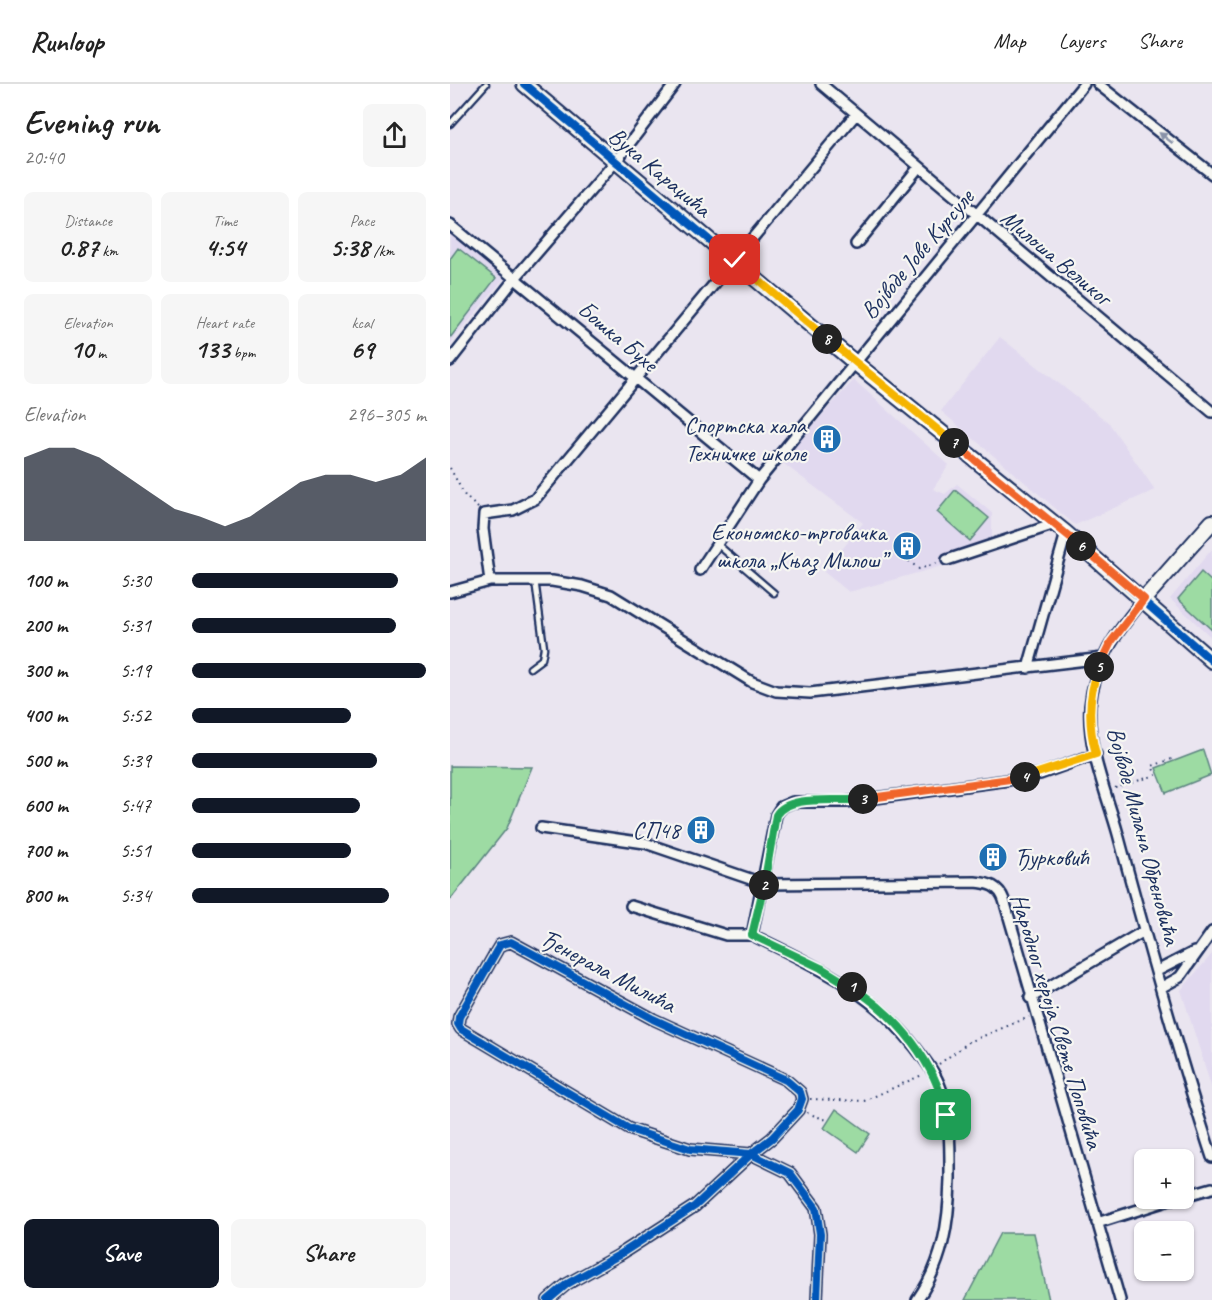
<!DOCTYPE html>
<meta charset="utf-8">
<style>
body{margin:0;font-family:Caveat,sans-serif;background:#f6f6f6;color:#222;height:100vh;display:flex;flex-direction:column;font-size:22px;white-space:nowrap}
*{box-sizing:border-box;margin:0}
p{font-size:20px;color:#767676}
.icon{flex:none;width:33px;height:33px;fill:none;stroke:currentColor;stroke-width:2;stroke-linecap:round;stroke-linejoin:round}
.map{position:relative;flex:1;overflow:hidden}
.side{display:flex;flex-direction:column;background:#fff;width:450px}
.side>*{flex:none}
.controls{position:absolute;left:684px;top:1065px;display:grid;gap:12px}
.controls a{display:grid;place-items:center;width:60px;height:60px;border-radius:9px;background:#fff;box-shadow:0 2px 4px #0004;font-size:30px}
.pin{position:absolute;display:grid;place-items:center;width:51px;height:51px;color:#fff;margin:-26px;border-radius:12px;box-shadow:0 3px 9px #0006}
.km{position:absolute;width:30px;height:30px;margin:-15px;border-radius:50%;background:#222;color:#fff;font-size:16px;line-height:30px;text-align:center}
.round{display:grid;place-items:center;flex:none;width:63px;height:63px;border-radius:9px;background:#f6f6f6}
.headline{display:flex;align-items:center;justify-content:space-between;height:102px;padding:0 24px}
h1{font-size:33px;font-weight:600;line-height:45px}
.figures{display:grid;grid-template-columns:repeat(3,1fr);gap:9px;height:102px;padding:6px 24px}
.figures div{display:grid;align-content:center;border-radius:9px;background:#f6f6f6;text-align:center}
.figures b{font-size:26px;font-weight:600}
.figures small{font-size:16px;font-weight:400}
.figures p{font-size:16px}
.chart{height:168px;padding:12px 24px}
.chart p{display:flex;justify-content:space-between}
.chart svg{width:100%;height:108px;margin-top:6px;fill:#111827;opacity:.7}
.button{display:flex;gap:12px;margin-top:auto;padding:12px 24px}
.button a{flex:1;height:69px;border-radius:9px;background:#111827;color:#fff;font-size:24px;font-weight:600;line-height:69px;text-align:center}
.button a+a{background:#f6f6f6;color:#222}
ul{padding:0 24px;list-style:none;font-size:20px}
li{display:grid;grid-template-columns:96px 72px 1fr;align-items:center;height:45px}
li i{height:15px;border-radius:8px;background:#111827}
header{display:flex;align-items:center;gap:36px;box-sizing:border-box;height:84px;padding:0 30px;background:#fff;border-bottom:2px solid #e0e0e0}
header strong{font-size:28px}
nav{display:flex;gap:33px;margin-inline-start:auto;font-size:21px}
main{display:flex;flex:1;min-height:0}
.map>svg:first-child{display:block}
.built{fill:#e1d9ef}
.green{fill:#9ddba3;stroke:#5c8580;stroke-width:1.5}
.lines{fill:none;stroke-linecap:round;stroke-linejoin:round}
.lane-casing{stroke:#1b2f5e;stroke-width:9}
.street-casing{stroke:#1b2f5e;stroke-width:14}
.secondary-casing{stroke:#1b2f5e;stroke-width:18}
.path{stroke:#1b2f5e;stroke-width:2;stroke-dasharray:1.5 4.5;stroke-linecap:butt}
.lane{stroke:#f6f6f2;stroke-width:4.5}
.street{stroke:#f6f6f2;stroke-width:9}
.secondary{stroke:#f6f6f2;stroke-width:14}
.cycleway-casing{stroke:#f6f6f2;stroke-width:11}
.cycleway{stroke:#0057b8;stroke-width:8}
.oneway{fill:#8892a8}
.split-1-casing{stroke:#fff;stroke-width:12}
.split-2-casing{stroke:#fff;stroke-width:12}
.split-3-casing{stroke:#fff;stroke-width:12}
.split-4-casing{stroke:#fff;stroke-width:12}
.split-5-casing{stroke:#fff;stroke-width:12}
.split-6-casing{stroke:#fff;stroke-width:12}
.split-7-casing{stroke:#fff;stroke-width:12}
.split-8-casing{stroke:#fff;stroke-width:12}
.split-9-casing{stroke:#fff;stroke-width:12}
.split-1{stroke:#22a559;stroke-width:8}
.split-2{stroke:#22a559;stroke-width:8}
.split-3{stroke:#22a559;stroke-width:8}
.split-4{stroke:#f0652b;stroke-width:8}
.split-5{stroke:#f5b400;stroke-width:8}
.split-6{stroke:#f0652b;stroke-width:8}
.split-7{stroke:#f0652b;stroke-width:8}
.split-8{stroke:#f5b400;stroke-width:8}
.split-9{stroke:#f5b400;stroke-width:8}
.labels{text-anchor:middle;stroke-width:4.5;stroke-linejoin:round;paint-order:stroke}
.street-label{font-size:24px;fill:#1b2f5e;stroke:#f6f6f2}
.poi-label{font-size:24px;fill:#1b2f5e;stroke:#f6f6f2;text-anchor:end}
</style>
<header>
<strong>Runloop</strong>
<nav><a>Map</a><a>Layers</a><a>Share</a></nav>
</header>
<main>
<section class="side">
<div class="headline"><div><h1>Evening run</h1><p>20:40</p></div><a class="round"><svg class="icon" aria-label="share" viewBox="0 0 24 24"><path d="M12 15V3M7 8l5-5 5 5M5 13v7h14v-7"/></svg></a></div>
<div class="figures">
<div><p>Distance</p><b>0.87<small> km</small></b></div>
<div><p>Time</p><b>4:54</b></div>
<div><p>Pace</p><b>5:38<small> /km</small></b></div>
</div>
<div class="figures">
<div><p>Elevation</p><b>10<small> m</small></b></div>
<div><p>Heart rate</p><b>133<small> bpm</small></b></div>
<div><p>kcal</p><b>69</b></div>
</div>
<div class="chart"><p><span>Elevation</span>296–305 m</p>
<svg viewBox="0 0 160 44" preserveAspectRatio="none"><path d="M0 44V10L10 6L20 6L30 10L40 17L50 24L60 31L70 34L80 38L90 34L100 27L110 20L120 17L130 17L140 20L150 17L160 10V44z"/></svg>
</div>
<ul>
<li><b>100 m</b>5:30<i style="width:88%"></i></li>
<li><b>200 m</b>5:31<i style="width:87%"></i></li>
<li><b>300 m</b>5:19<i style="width:100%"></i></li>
<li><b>400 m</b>5:52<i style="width:68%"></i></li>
<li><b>500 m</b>5:39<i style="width:79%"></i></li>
<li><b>600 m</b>5:47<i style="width:72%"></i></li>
<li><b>700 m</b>5:51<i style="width:68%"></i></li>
<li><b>800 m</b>5:34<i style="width:84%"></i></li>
</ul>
<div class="button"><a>Save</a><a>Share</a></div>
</section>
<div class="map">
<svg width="762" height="1216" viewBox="0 0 762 1216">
<rect width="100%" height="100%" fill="#eae5f0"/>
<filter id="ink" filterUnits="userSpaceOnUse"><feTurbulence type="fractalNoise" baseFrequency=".0167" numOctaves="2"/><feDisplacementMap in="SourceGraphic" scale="12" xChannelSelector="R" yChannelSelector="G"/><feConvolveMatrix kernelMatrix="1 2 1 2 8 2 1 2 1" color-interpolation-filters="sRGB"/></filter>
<g filter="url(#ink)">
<!-- built -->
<path class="built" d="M0,150L54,194L0,260Z
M550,253L659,339L705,406L625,441L491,327Z
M404,296L499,381L483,405L495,410L507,400L542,429V456L492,472V482L399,508L374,488L413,439L330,377Z
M762,465V554L720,515Z
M762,870V1005L731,906Z"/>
<!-- green -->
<path class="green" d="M8,164L46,194L0,254V175Z
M505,406L539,434L520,457L487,428Z
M751,488L762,498V546L728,515Z
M753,666L761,691L716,709L706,684Z
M0,682L82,683L57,744L0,816Z
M386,1025L420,1050L408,1068L374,1044Z
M550,1149H584L599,1216H515Z"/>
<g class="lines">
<!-- lane casing -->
<g class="lane-casing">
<path id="lane" d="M0,40L36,0
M267,460L324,509
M80,584L92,575L94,564L85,496"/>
</g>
<!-- street casing -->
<g class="street-casing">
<path id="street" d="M371,0L762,328
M648,0L762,90
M0,141L309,396
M406,160L469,83
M0,277L66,193L166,77L225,0
M497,476L605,440
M250,486L309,396L634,0
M40,497L33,445L34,430L63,426L85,415L406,30
M0,508L40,497H102L132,502L161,511L302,598L326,607L360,609L653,574
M694,515C667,547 644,579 640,622C637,665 657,710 668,750C697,858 727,967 762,1073
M578,584L616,449
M91,744L195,759L315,800L525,798C539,799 549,802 554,816L670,1216
M181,822L276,851H302L326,731L331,723L343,718H396L559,696L590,690L646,670
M302,851C366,882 420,906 465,963C475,976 486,990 491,1005C501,1033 500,1067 500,1095C499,1139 493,1179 467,1216
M707,887L744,868
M712,903L730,893L762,848
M580,914L694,847
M734,1112L762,1104
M647,1139L726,1114
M98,1216L117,1200L169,1171L245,1122L301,1070L322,1054L348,1026L352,1015L350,1008L336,996L203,935L61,858L50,861L47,866L9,933L8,940L11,945L179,1045L240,1065L301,1070L340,1089L366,1124L370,1150L367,1216"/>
</g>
<!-- secondary casing -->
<g class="secondary-casing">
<path id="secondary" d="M74,0L404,278L616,449L762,577
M694,515L762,438"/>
</g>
<!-- path -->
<path class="path" d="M0,384L15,412L28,424
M454,473L469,485L488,479
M665,704L706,691L702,682L722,675
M489,980L519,958L579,933
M360,1015L414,1017L472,991
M357,1029L377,1036"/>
<!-- lane -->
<use href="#lane" class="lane"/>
<!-- street -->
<use href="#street" class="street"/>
<!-- secondary -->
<use href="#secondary" class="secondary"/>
<!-- cycleway casing -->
<g class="cycleway-casing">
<path id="cycleway" d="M74,0L404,278L616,449L762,577
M98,1216L117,1200L169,1171L245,1122L301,1070L322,1054L348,1026L352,1015L350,1008L336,996L203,935L61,858L50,861L47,866L9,933L8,940L11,945L179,1045L240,1065L301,1070L340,1089L366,1124L370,1150L367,1216"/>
</g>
<!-- cycleway -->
<use href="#cycleway" class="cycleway"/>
</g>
<!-- one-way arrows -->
<defs><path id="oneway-solid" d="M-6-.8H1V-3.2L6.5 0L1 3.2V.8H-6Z" transform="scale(1.5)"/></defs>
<use class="oneway" href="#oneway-solid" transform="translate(716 54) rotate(-142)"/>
</g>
<g class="lines" filter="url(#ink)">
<!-- split-1 casing -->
<g class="split-1-casing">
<path id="split-1" d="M402,903C447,932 486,978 496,1031"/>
</g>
<!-- split-2 casing -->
<g class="split-2-casing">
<path id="split-2" d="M314,801L302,851L371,884L402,903"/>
</g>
<!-- split-3 casing -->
<g class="split-3-casing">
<path id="split-3" d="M314,801L326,731C339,709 389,719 413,715"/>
</g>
<!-- split-4 casing -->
<g class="split-4-casing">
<path id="split-4" d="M413,715L575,693"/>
</g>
<!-- split-5 casing -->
<g class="split-5-casing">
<path id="split-5" d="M575,693L646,670C638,641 638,611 649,583"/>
</g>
<!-- split-6 casing -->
<g class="split-6-casing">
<path id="split-6" d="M631,462L694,515L661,558L649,583"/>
</g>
<!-- split-7 casing -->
<g class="split-7-casing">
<path id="split-7" d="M504,359L631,462"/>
</g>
<!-- split-8 casing -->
<g class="split-8-casing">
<path id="split-8" d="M377,255L504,359"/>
</g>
<!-- split-9 casing -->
<g class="split-9-casing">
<path id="split-9" d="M285,176L377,255"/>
</g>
<!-- split-1 -->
<use href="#split-1" class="split-1"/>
<!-- split-2 -->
<use href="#split-2" class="split-2"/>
<!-- split-3 -->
<use href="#split-3" class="split-3"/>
<!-- split-4 -->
<use href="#split-4" class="split-4"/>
<!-- split-5 -->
<use href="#split-5" class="split-5"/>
<!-- split-6 -->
<use href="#split-6" class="split-6"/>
<!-- split-7 -->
<use href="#split-7" class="split-7"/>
<!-- split-8 -->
<use href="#split-8" class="split-8"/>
<!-- split-9 -->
<use href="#split-9" class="split-9"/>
</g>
<!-- icons -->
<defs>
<g id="building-disc" transform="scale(1.5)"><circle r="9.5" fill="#1f6fb2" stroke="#f6f6f2"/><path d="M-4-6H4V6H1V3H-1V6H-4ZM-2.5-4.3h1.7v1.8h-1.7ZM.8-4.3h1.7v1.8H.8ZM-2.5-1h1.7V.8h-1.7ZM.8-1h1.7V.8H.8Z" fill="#fff"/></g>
</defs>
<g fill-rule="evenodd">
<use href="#building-disc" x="377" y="355"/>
<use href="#building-disc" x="457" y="462"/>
<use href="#building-disc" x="251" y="746"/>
<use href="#building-disc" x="543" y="773"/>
</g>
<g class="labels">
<!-- street labels -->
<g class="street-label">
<text transform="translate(210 88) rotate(40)" y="8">Вука Караџића</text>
<text transform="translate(467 170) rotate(-50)" y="8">Војводе Јове Курсуле</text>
<text transform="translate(606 173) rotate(40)" y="8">Милоша Великог</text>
<text transform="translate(168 252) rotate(40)" y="8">Бошка Бухе</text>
<text transform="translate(694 752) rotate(75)" y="8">Војводе Милана Обреновића</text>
<text transform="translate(158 887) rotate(28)" y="8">Ђенерала Милића</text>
<text transform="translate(607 937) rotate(73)" y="8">Народног хероја Свете Поповића</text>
</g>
<!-- poi labels -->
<g class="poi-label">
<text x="356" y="349">Спортска хала<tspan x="356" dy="28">Техничке школе</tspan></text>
<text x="436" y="456">Економско-трговачка<tspan x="436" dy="28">школа „Књаз Милош”</tspan></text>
<text x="230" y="754">СП48</text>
<text x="564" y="781" text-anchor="start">Ђурковић</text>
</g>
</g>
</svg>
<div class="controls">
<a>+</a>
<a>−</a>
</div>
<div class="pin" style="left:496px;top:1031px;background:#1e9e55"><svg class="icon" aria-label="arrive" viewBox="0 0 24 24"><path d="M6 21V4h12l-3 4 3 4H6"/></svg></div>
<div class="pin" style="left:285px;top:176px;background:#d93025"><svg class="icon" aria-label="check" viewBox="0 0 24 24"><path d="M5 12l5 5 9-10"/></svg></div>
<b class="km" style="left:402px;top:903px">1</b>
<b class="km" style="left:314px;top:801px">2</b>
<b class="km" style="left:413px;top:715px">3</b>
<b class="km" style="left:575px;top:693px">4</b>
<b class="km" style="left:649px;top:583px">5</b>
<b class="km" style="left:631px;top:462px">6</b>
<b class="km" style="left:504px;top:359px">7</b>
<b class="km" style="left:377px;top:255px">8</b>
</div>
</main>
